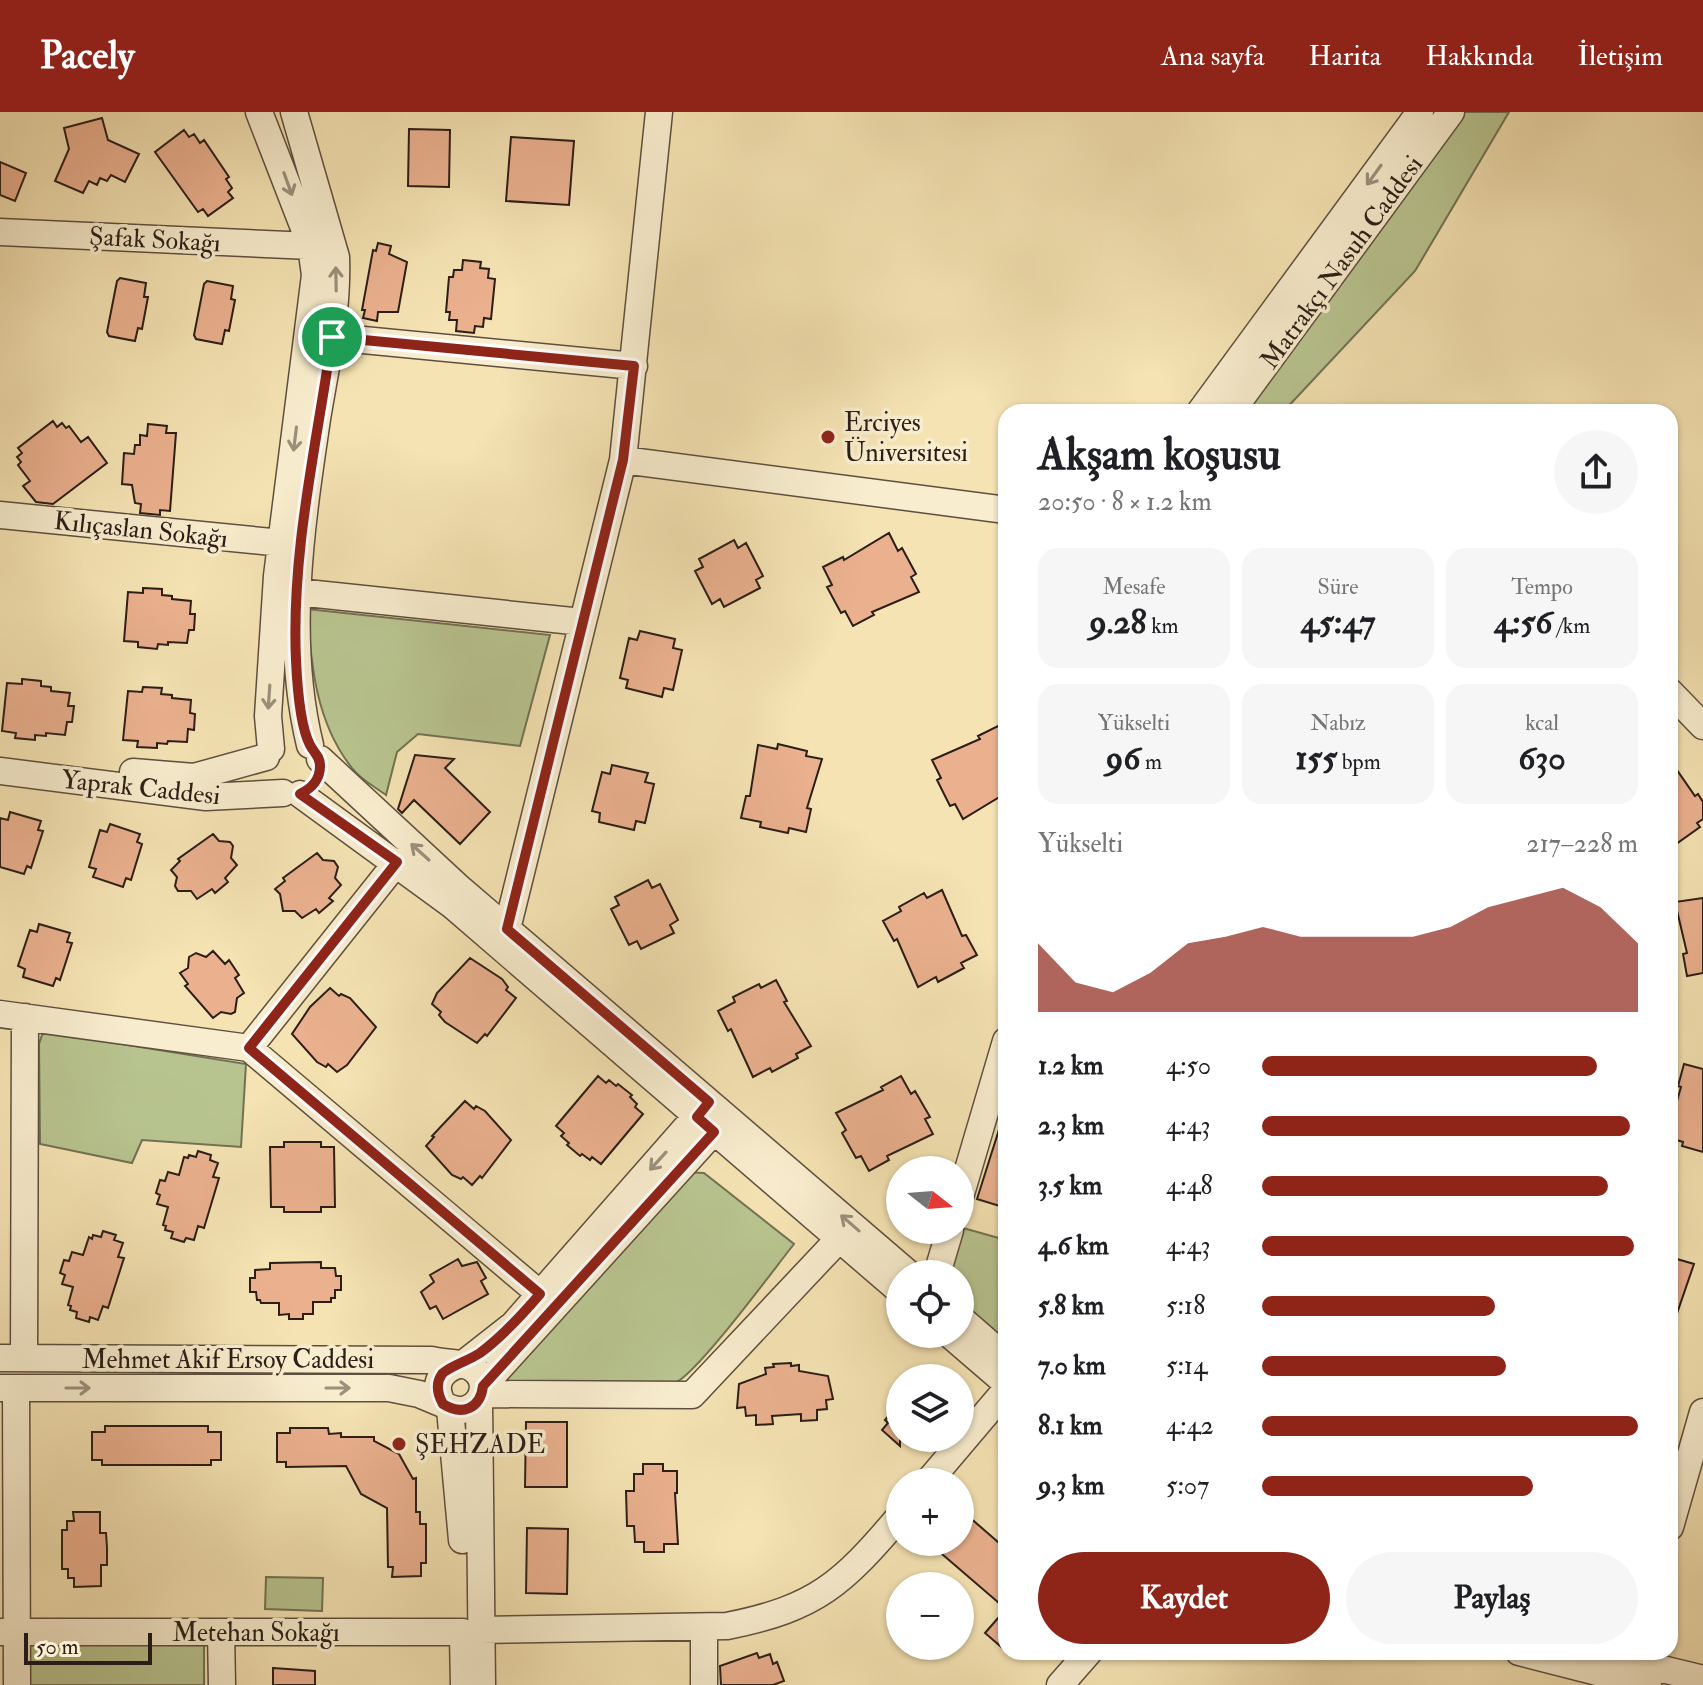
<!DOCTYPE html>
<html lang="tr">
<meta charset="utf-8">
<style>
body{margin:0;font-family:"IM FELL Double Pica",serif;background:#f6f6f6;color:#202124;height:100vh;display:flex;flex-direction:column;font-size:30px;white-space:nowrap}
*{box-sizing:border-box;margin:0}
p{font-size:26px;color:#757577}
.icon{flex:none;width:44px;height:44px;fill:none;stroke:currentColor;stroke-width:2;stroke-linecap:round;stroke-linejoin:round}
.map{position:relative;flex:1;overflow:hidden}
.drawer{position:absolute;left:998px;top:292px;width:680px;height:1256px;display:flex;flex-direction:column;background:#fff;border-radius:24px;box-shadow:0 2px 6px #0004}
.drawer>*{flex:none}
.needle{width:52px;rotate:107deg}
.buttons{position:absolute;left:886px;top:1044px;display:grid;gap:16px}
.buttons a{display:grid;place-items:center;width:88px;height:88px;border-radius:50%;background:#fff;box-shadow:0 2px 6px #0004;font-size:40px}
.scale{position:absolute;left:24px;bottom:20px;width:128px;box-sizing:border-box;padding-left:8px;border:4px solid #2b1e18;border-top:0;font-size:22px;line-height:28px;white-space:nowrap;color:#2b1e18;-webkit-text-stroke:6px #f8edce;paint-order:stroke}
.pin{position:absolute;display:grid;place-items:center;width:68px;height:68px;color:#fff;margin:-34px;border:4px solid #fff;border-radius:50%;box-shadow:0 2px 8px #0007}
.round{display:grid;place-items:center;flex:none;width:84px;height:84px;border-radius:42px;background:#f6f6f6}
.overview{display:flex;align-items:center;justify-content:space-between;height:136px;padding:0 40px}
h1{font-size:44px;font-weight:700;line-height:60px}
.stats{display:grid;grid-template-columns:repeat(3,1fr);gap:12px;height:136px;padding:8px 40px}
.stats div{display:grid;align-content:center;border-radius:20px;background:#f6f6f6;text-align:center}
.stats b{font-size:34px;font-weight:700}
.stats small{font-size:22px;font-weight:400}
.stats p{font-size:22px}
.chart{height:224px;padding:16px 40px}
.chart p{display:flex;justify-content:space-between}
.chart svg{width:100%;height:144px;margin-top:8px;fill:#8f2418;opacity:.7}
.action{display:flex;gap:16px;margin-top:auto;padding:16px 40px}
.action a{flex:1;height:92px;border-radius:48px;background:#8f2418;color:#fff;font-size:32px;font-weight:700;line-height:92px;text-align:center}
.action a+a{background:#f6f6f6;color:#202124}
ul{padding:0 40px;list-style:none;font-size:26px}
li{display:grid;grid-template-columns:128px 96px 1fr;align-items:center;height:60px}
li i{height:20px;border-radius:10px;background:#8f2418}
header{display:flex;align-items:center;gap:48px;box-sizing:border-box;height:112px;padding:0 40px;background:#8f2418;color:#fff}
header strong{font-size:38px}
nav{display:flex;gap:44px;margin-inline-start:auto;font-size:28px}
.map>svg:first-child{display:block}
.green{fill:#b8c48f;stroke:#727154;stroke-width:2}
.building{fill:#ebb18f;stroke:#2b1e18;stroke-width:2}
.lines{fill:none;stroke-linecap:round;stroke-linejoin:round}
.minor-casing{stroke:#5e4f3f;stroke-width:29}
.minor{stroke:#f8edce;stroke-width:26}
.oneway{stroke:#9c907c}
.route-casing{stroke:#fff;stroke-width:16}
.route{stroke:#8f2418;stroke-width:10}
.poi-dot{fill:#8f2418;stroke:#f8edce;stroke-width:3}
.labels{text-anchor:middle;stroke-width:7;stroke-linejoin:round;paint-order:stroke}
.street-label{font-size:26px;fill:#2b1e18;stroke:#f8edce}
.poi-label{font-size:26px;fill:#2b1e18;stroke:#f8edce;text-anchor:start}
</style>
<header>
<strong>Pacely</strong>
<nav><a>Ana sayfa</a><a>Harita</a><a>Hakkında</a><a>İletişim</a></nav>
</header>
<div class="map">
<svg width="1703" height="1573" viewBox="0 0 1703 1573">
<rect width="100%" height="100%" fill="#f5e3b3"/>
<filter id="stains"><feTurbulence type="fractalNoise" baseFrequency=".0025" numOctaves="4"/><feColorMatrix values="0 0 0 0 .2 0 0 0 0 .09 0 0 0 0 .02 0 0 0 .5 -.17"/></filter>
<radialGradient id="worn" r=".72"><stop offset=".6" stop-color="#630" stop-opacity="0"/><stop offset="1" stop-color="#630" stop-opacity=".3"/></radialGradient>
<!-- green -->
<path class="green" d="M1458,0H1509L1415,159L1283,300H1238Z
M307,497L550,523L520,634L418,622L397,640L386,683C375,675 360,667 352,656C316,611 311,553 307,497Z
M47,920L246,952L241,1035L142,1028L132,1051L40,1032L39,932L42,923Z
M682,1060L704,1061L794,1132C774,1157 698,1261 675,1271C651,1282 531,1270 498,1268Z
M963,1116L1006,1128V1239L960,1199V1162H943Z
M266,1465L323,1466L322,1499L265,1497Z
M28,1532H204V1573H27Z"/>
<!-- building -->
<path class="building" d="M102,6L108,28L139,42L125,70L111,63L107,69L100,66L97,73L89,69L83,81L55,69L69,37L64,16Z
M409,17L450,18L449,75L408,74Z
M184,18L189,25L194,22L200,31L204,28L229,65L226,67L232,76L228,80L233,86L208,104L203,97L198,100L155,40Z
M511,25L574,29L569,93L506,89Z
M0,50L26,61L15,89L0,83Z
M378,131L391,134L389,142L407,150L398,200H378L377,209L363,206L365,198H362L373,138L376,139Z
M463,148L481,150L480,156L489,157L488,166L495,167L491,207L484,206L483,215L475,214L474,221L456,219L457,208H449L450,200H446L449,165H453L454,158H462Z
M120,166L146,171L144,185H148L142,217L138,216L135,229L109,224L107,220L117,169Z
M207,169L233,174L231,187L235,188L229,219L225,218L222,232L196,227L194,223L204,172Z
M53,309L57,315L62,311L66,316L69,314L81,330L88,325L107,351L53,392L36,390L23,374L30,369L18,353L21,350L17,345L22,341L18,336Z
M148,312L167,314L166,321H176L170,399L160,398V403L140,401L141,392L135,391L132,373L122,372L124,341L134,342L135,333H140V323L147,324Z
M889,421L898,439L902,436L916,462L911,465L919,480L872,500L874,503L853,514L845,499L841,501L827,475L832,473L823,455L843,445L844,448Z
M734,428L738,436L746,431L763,464L756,468L760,476L724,495L720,487L712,492L695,459L703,455L699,447Z
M143,476L162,477V483L172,484V487L191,489L190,502H195L194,518H189L187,531L168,530V533L158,532L157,537L138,535V530L124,529L128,480L143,481Z
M640,519L675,527L673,536L682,538L673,578L664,576L662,585L626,576L628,568L620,566L629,526L637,528Z
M22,567L41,569V574L51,575V579L70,581L68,594H74L72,610H67L65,623L46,621V624L35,623V628L15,626L16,621L2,619L7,571L22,572Z
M143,575L162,576L161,582L172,583V586L191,588L190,601L195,602L194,618L188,617L187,630L168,629L167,632L157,631V636L137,635L138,629L123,628L128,579L142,580Z
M998,614L1006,628V681L963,707L955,692L950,694L937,668L941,666L932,648L980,627L978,624Z
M778,632L807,639L806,644L822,647L807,696L811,697L806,720L789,716L788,721L760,715L761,710L741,706L746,684H750L758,633L777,637Z
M415,643L454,647L445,656L490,700L460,732L414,688L402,701L398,697Z
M1670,648L1695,684L1698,682L1703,690V707L1697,711L1700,715L1676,732L1670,724Z
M612,653L648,661L645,670L654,672L645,711L636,709L634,718L599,710L600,701L592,699L602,660L610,662Z
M10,700L41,709L38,718L43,719L31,756L27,754L24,762L0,755V706L8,708Z
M110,712L140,722L137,730L142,732L131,768L126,766L123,775L93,765L96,757L89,755L100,718L107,720Z
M213,722L219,729L230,730L233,734L231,746L237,753L225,766L228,770L215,781L212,777L197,787L191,779H178L175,774L177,765L171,758L180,749L178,747Z
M317,741L323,748L334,749L338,755L335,766L341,773L329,786L333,789L319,801L316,797L302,806L295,799H283L280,782L275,777L285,769L283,766Z
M648,768L652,776L660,772L678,808L670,813L674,821L641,837L637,829L629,833L611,797L619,793L615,785Z
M942,778L962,824L966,823L977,843L961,851L964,856L938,870L936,865L918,875L897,827L894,829L883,809L901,799L899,795L924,781L927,786Z
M1703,786V861L1687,864L1683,842L1687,841L1675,790Z
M39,812L70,821L67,830L72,831L60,868L56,866L53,874L23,865L25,857L18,854L30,818L37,820Z
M213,839L225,852L229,848L239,863L235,866L244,881L237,886L235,900L231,902L221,900L213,906L185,874L188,872L180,861L188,856L189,845L196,841L206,845Z
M470,846L502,867L508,875L506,878L516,886L487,924L485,922L477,931L445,910L439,903L441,900L432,892L437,881Z
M776,868L787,889L784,890L811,934L796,942L798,946L772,960L770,956L753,965L731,917L728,919L718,899L735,890L733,885L759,872L761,876Z
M330,876L339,884L341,882L350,886L376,915L347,953L337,960L328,952L326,955L317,950L292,922L310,895Z
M1684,952L1703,957V1040L1682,1034L1683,1030L1670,1026V1002L1673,1003L1681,975L1678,974Z
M598,964L606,971L609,968L616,974L618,972L632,983L630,985L637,992L635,995L643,1002L601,1052L592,1045L590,1048L582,1042L580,1044L567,1033L569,1031L561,1024L564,1021L556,1014Z
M901,964L911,982L915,979L930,1005L925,1007L933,1022L887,1044L889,1048L869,1059L861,1044L856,1046L842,1021L846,1018L836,1001L883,978L881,975Z
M465,989L474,997L476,994L485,999L511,1028L482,1066L480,1064L472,1073L463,1065L461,1067L452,1063L426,1034L434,1025L432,1024Z
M1003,1005H1006V1096L977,1087Z
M284,1030H321V1035H334L335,1095H321V1100H284V1095H271L270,1035H284Z
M198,1039L211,1043L210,1048L218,1051L213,1065L219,1066L204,1116L198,1114L194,1128L186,1126L184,1130L171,1126L173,1120L165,1118L166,1114L163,1113L168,1095L157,1092L160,1083L156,1081L160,1068L165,1069L168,1060L179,1063L184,1045L188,1046L189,1043L196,1045Z
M103,1119L116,1123L114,1128L123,1131L118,1145L124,1146L108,1196L103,1194L98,1208L90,1205L89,1210L76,1206L77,1200L70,1198L71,1194L68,1193L73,1175L62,1172L65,1163L60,1161L64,1148L69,1149L72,1140L83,1143L89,1125L92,1127L93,1123L101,1125Z
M1670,1145L1694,1152L1674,1210L1670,1209Z
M458,1147L462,1154L477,1150L486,1166L481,1169L488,1182L443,1207L436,1194L430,1197L421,1180L434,1170L430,1163Z
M321,1150V1156H335L336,1164H341V1178H335V1186H331V1190H313V1202H303V1207H289V1202L279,1203V1191H261L260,1188H257L256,1180H250V1166H255V1158L270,1157V1151Z
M791,1251V1254L799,1253V1259L828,1264L833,1287L826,1288L827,1297L817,1298V1308L801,1309V1302L772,1304L773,1312L756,1313V1303L746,1304L745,1295L737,1296L739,1272L766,1262L765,1256L774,1255L773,1252Z
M900,1290V1334L882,1318L888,1311L885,1308Z
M526,1310H567V1375H525Z
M105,1314H208V1320H221V1348H211V1353H102V1348H92V1320H105Z
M290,1316H328L329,1322L341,1321V1325H374V1329L399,1342L413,1367L416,1366V1400H420V1412H426V1451H421V1464L392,1465L393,1455H388L387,1396L361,1382L346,1354L286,1355V1350H277V1321H290Z
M643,1352H663V1359H677V1381H675L678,1432H664V1440H644V1430H635L634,1414H627L626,1379H634V1362H643Z
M960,1397L1006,1437V1539L985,1521L1006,1497L928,1430H960Z
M73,1400H100V1421H106L107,1435V1453H101V1474L74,1475V1466H68V1457H62V1418H67V1409H74Z
M527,1416L568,1417L567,1482L526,1481Z
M757,1541L759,1546L770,1542L773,1552L777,1550L784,1569L773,1573H721L720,1554Z
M273,1556L315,1559V1573H273Z"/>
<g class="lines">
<!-- minor casing -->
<g class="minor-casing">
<path id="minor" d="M259,0L311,134L315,163L277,464L268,604L271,637
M294,0L336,145C338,201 326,252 317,307C301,415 284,526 310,633
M0,120L311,134
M332,225L634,254
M1200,300L1420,0
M1231,300L1451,0
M623,348L659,0
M0,403L282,431
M297,480L582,510
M1670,580L1703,614
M320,647L457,774L909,1162
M0,659L206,685L283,681
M133,660L194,665L266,645
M300,682L452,793L900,1179
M507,817L623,348L1006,398
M0,902L249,936L540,1182
M249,936L397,750
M960,1085L1006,929
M937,1162L950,1118
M960,1206L1006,1246
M949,1222L1006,1271
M0,1246L432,1248C443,1251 460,1250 470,1255C498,1269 476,1314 443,1292C433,1276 438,1261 455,1254
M24,1246L25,905
M462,1253L513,1213L706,993
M483,1274L725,1007
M0,1276H389L419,1282L443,1292
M16,1276L17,1573
M482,1282L692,1283L839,1127
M479,1289L482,1573
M450,1297L462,1428
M928,1370L1006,1278
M1670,1415L1703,1300
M704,1515V1573
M481,1518L727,1514C817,1496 842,1472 900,1404
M0,1520H463
M221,1520L222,1573
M463,1524L464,1573
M1519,1540L1648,1573
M1592,1540L1703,1567
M1060,1573L1089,1540"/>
</g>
<!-- minor -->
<use href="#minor" class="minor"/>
</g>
<!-- one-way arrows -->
<defs><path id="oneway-shaft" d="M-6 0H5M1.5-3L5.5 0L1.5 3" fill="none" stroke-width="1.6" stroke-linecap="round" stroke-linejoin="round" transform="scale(2)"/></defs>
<g class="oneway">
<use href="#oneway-shaft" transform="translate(1374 63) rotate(126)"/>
<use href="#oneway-shaft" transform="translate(288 72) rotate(70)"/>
<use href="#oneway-shaft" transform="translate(336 167) rotate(-91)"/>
<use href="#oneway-shaft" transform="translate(295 327) rotate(97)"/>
<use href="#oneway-shaft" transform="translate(269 585) rotate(94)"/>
<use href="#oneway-shaft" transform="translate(420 740) rotate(-138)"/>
<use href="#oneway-shaft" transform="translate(658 1049) rotate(132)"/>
<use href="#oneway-shaft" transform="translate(850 1111) rotate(-139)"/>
<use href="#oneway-shaft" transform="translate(78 1276)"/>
<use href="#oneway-shaft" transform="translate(338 1276)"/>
</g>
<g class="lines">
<!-- route casing -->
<g class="route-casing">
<path id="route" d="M332,225L634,254L623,348L507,817L709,990L697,1005L714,1020L483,1274C480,1297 462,1304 443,1292C438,1283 435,1272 442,1262C448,1255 470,1248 480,1241C503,1224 522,1203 540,1182L249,936L397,750L300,682C312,676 320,668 320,654C320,644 314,641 310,633C300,614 297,570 296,548C291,439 317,332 332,225Z"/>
</g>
<!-- route -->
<use href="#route" class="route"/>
</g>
<!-- markers -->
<g class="poi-dot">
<circle cx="828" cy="325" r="8"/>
<circle cx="399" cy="1332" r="8"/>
</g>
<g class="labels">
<!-- street labels -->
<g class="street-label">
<text transform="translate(155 127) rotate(3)" y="9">Şafak Sokağı</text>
<text transform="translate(1341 150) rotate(-54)" y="9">Matrakçı Nasuh Caddesi</text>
<text transform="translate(141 417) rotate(6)" y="9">Kılıçaslan Sokağı</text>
<text transform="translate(141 675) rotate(6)" y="9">Yaprak Caddesi</text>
<text x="228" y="1256">Mehmet Akif Ersoy Caddesi</text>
<text x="256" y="1529">Metehan Sokağı</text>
</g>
<!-- poi labels -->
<g class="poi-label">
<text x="844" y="319">Erciyes<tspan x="844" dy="30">Üniversitesi</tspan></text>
<text x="415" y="1341">ŞEHZADE</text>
</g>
</g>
<rect width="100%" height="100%" filter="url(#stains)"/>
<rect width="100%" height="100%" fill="url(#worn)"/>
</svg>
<div class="buttons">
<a><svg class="needle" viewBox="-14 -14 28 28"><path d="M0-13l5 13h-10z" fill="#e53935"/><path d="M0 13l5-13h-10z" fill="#757577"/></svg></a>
<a><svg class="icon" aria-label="locate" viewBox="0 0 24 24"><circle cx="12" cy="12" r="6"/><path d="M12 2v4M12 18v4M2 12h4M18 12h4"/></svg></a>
<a><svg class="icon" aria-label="layers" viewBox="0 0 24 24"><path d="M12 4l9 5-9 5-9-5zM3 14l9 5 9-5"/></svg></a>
<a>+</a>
<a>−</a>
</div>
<div class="scale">50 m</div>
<div class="pin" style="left:332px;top:225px;background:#1e9e55"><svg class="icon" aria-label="arrive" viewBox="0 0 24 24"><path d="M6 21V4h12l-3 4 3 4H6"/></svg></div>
<section class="drawer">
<div class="overview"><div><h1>Akşam koşusu</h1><p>20:50 · 8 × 1.2 km</p></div><a class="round"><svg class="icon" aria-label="share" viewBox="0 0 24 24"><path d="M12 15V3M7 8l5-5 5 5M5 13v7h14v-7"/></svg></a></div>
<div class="stats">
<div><p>Mesafe</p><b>9.28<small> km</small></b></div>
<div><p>Süre</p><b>45:47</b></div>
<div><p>Tempo</p><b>4:56<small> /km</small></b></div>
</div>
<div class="stats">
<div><p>Yükselti</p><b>96<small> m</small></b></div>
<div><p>Nabız</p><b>155<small> bpm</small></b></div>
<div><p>kcal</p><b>630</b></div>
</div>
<div class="chart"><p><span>Yükselti</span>217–228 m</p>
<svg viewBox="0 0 160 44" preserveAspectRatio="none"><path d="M0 44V23L10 35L20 38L30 32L40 23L50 21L60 18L70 21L80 21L90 21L100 21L110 18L120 12L130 9L140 6L150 12L160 23V44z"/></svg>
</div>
<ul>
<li><b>1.2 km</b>4:50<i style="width:89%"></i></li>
<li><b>2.3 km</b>4:43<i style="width:98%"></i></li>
<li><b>3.5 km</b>4:48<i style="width:92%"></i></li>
<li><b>4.6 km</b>4:43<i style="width:99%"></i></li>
<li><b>5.8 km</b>5:18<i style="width:62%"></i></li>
<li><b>7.0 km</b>5:14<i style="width:65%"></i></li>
<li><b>8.1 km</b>4:42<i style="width:100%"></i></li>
<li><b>9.3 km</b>5:07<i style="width:72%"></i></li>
</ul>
<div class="action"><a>Kaydet</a><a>Paylaş</a></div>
</section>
</div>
